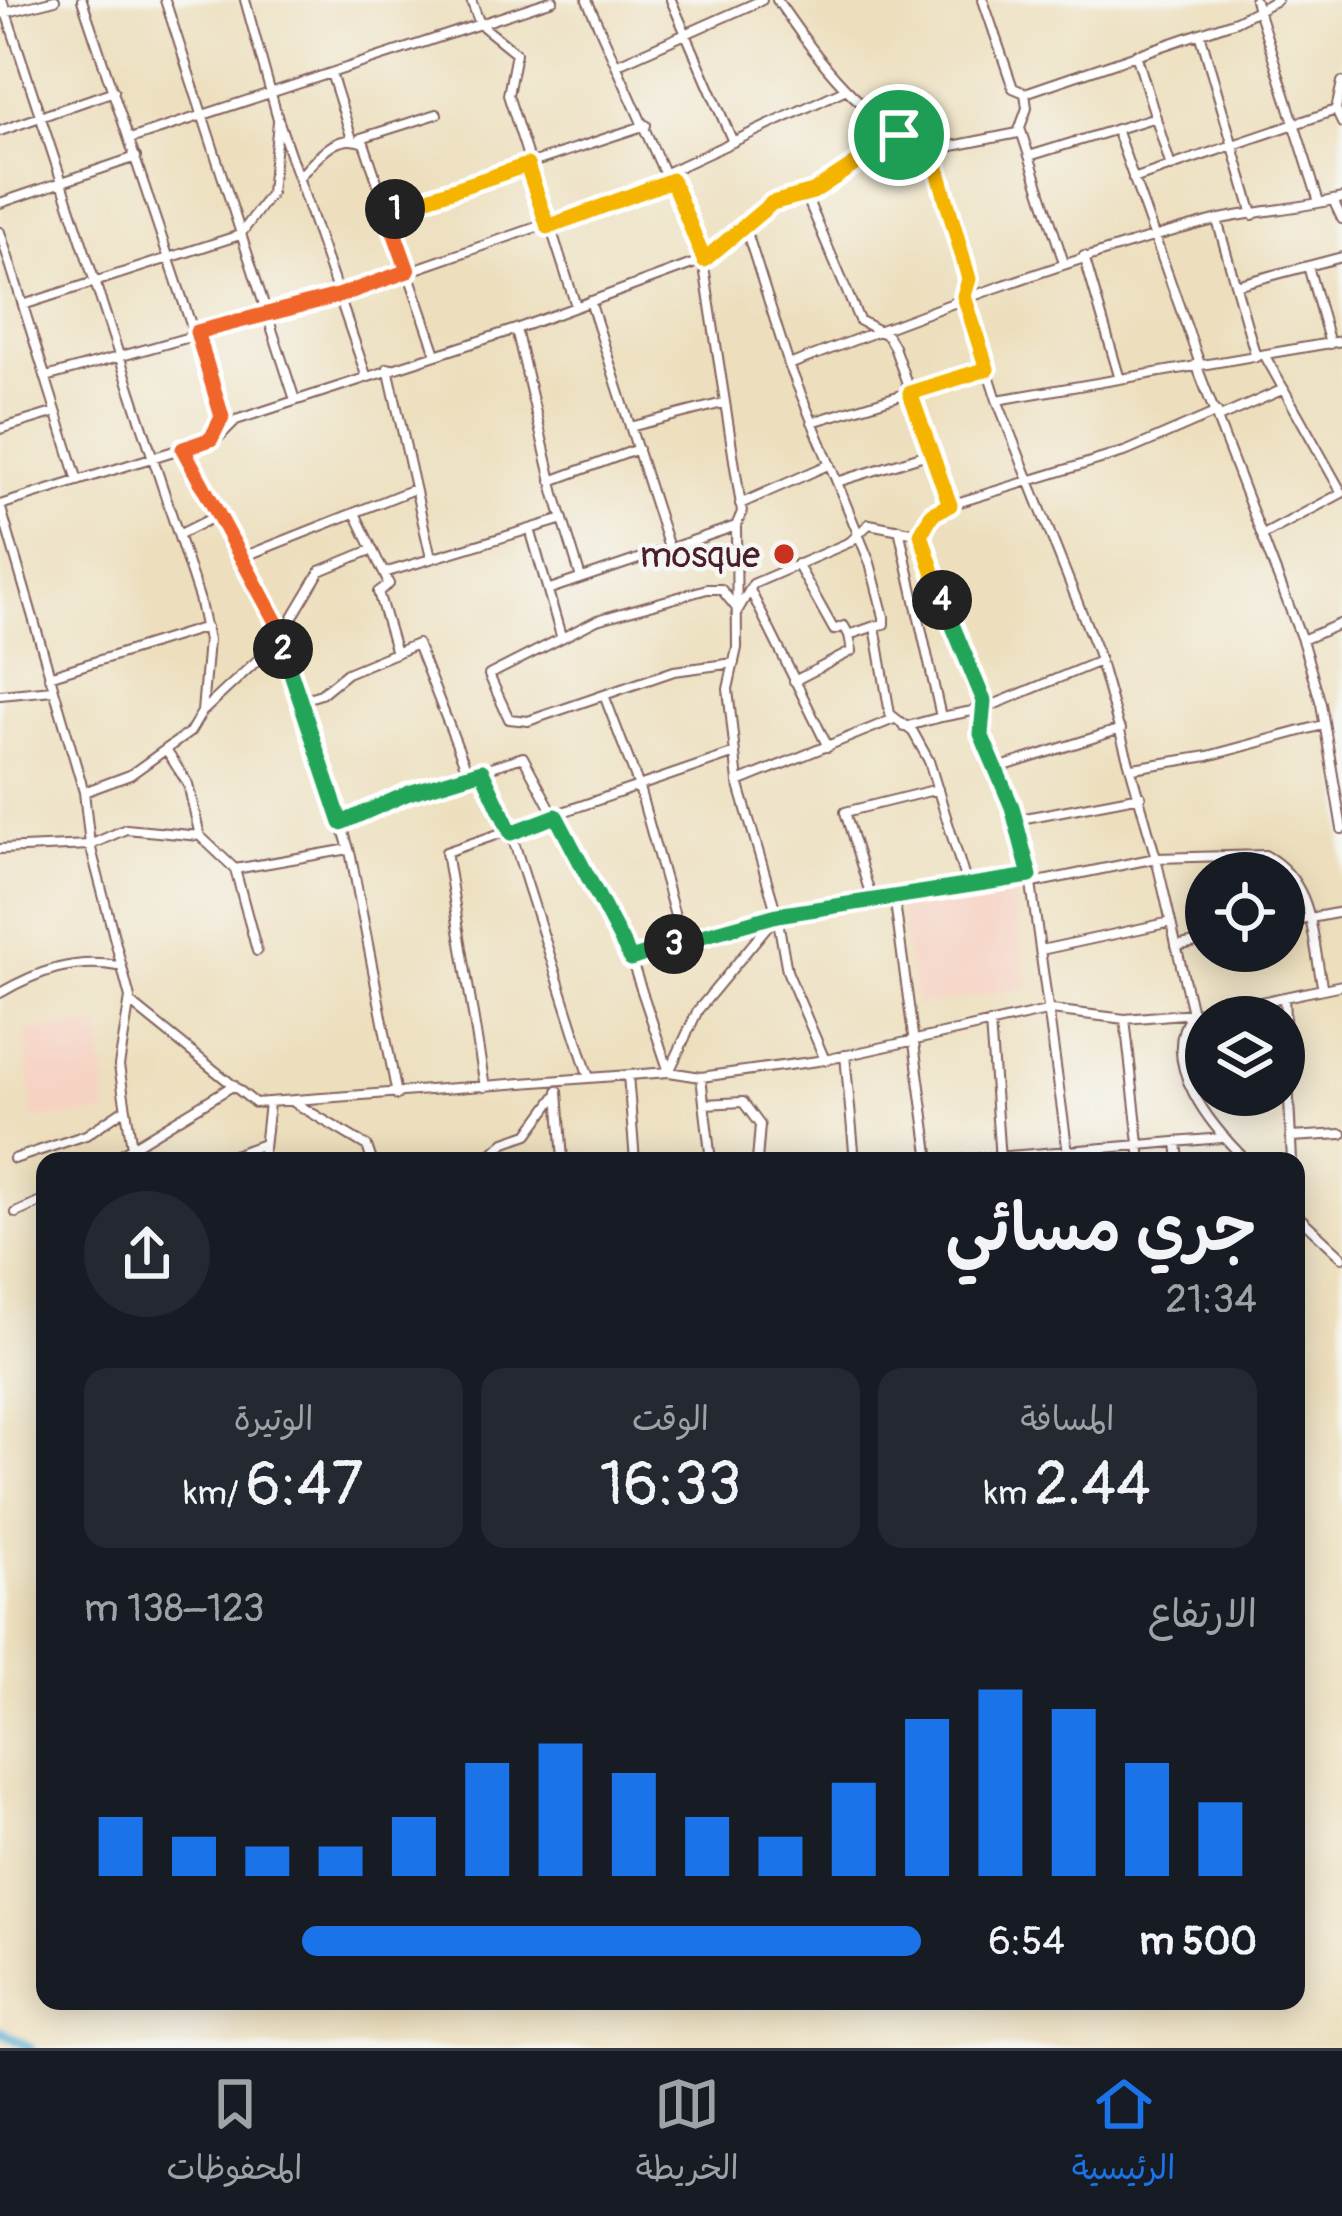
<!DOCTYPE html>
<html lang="ar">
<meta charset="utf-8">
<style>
body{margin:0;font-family:Pangolin,"Playpen Sans Arabic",sans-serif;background:#242831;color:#f1f3f6;direction:rtl;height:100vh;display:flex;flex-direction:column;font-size:45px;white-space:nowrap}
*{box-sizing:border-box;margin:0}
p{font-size:39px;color:#9ea1a6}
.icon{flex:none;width:66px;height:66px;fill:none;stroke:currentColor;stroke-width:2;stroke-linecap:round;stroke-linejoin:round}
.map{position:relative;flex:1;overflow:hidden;direction:ltr}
.sheet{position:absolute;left:36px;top:1152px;width:1269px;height:858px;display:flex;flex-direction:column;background:#171b24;border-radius:24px;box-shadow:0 6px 30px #0003;direction:rtl}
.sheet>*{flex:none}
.fabs{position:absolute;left:1185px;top:852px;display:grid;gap:24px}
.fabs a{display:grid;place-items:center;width:120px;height:120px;border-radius:50%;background:#171b24;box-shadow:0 6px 30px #0003;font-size:60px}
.pin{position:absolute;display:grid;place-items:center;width:102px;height:102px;color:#fff;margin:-51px;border:6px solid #fff;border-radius:50%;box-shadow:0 3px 12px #0007}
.km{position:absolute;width:60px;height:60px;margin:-30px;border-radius:50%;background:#222;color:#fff;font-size:33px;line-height:60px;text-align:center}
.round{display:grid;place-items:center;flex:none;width:126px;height:126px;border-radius:63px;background:#242831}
.headline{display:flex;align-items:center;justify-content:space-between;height:204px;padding:0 48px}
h1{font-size:66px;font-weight:600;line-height:90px}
.figures{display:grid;grid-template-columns:repeat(3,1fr);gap:18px;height:204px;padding:12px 48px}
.figures div{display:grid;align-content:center;border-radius:24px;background:#242831;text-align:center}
.figures b{font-size:60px;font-weight:600}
.figures small{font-size:33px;font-weight:400}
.figures p{font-size:33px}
.chart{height:336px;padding:24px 48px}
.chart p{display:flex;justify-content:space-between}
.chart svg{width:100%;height:216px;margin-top:12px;stroke:#1a73e8;stroke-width:6}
ul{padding:0 48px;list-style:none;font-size:39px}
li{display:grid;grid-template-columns:192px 144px 1fr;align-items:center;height:90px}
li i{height:30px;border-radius:15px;background:#1a73e8}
.tabs{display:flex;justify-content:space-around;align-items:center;height:168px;border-top:3px solid #363941;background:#171b24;font-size:33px;color:#9ea1a6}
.tabs a{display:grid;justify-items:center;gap:6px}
.tabs .selected{color:#1a73e8}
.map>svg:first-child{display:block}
.built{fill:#f6d2c3}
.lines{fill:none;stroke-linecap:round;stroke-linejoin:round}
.canal{stroke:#56add2;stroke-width:9}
.street-casing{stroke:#83625e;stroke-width:12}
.street{stroke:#fff;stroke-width:8}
.split-1-casing{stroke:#fff;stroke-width:24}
.split-2-casing{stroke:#fff;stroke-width:24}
.split-3-casing{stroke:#fff;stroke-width:24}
.split-4-casing{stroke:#fff;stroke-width:24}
.split-5-casing{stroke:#fff;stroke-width:24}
.split-1{stroke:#f5b400;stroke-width:15}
.split-2{stroke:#f0652b;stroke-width:15}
.split-3{stroke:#22a559;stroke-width:15}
.split-4{stroke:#22a559;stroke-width:15}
.split-5{stroke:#f5b400;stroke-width:15}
.poi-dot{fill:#c8321e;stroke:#f6f6f2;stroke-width:4.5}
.labels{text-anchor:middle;stroke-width:9;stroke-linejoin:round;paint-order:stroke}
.poi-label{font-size:36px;fill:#4a1f2b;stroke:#f6f6f2;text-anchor:end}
</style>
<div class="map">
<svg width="1342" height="2048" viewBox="0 0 1342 2048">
<rect width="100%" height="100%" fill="#f6f6f2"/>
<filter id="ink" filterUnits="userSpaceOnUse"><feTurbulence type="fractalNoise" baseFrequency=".00833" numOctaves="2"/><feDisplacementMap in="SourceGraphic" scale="24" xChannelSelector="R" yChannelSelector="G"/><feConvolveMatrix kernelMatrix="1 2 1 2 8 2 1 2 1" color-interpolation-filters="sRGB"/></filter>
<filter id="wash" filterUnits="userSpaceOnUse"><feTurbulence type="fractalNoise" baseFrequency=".004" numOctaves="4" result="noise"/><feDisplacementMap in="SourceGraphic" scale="48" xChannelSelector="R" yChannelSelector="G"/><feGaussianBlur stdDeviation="2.7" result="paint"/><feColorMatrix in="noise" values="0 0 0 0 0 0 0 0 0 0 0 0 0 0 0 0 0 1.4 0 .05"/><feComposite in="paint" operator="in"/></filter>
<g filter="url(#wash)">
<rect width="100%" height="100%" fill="#eddfbd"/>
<!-- built -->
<path class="built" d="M1011,883L1028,988L916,1006L897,899Z
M101,1025L107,1114L32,1119L26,1030Z"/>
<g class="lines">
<!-- canal -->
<path class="canal" d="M0,2031L31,2048"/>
</g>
</g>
<g filter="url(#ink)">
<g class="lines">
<!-- street casing -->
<g class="street-casing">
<path id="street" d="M2,0L199,598L208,640L202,712
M82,0L222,417L210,439
M165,0L295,400
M245,0L278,119L366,375
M471,0L480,24L516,53L508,95L576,306
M587,0L703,260L742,512L736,526L737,648L728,689L738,782L777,915L787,971L825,1060L1051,1010L1125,1019L1217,1011L1323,989
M671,0L733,142
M777,0C822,65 858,115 932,150L969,279L964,296L997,400L1097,651L1156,858L1265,855C1316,883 1311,939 1323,989L1342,985
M983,0L1013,88L1025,93
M1255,0L1319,202
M0,14L55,0
M1200,33L1253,215
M1136,54L1171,167
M618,64L762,0
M331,73L352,139
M1342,82L1336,110L1342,123
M1116,129L1200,364
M0,131L114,91
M1021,131L1064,263
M900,135L813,192L810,205L859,320L888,336L894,347L950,505
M361,138L437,114
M130,139L553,0
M932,150L1018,133L1027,108L1025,93L1236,21L1277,0
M1029,156L1156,117
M668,172L844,90
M301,175C319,156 337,131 364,143L435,351
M1133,179L1336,110
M1333,200L1342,219
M0,203L136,157
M387,211L646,125
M1217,220L1256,357
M744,223L789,365L870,563L884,617V624L875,626L890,714L913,732L929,761L966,882
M0,232L78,481
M1084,256L1119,376
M1308,266L1330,344
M1236,285L1342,257
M590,301L669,548
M23,305L240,235L271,193L278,121
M516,329L555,494L581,578
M1265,356L1342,493
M1196,364L1302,640L1321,704L1342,829
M789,365C927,312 1063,260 1207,222C1251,211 1298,209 1342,198
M388,368L431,558
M46,377L341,295L672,180
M997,400L1342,341
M1218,418L1284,389
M812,422L987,369
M630,427L723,403
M0,429L56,412
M183,449L277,624L328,777L351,856L397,1095
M551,481L638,449
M837,482L931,453
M740,504L830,464
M0,505L219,437L236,420L516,329L703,260L772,203L813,192
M0,505L84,792L90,845L130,998L119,1066L132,1147L112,1161
M355,513L389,584L378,592L396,653
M530,529L561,636
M899,529L941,717L904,727
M180,534L216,516
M1265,534L1342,493
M238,559L414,489
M797,564L834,630L844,626L849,635L875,626
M384,573L563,519
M550,589L736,526
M750,590L828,747
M1302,640L1342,623
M734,663L674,671L528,721L509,719L489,675L597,620L707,589H721L738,610L753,584L850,542L869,524L921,534
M49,676L206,627
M794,681L852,651L849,635
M0,695L53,690
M604,695L638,784L682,941
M302,700L321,694L347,673L417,644L469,776
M941,717L983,709L1100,661
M166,750L188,784L200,836
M998,768L1121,729
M1133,768L1208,756L1323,725
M482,771L511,833L589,1078
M738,782L894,719
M84,792L130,775L190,732L202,712L279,640L320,571L371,550
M1015,820L1141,796
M0,849L90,845L126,829L200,836L235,869L257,951
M235,869L349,849
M894,895L930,1161
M872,900L845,812L938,789
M776,916L698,1010L669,1072L701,1077L825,1060
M1284,923L1342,912
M1176,946L1206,940
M1041,950L1171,922
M631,959L777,915L1006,876L1038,882L1156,858L1192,1013C1157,1063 1213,1128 1247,1161
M0,993C38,971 75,958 118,966
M1284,997L1292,1161
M131,1003L255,1103L669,1072L631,959L523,757L409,793L341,823
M1125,1019L1141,1161
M990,1023L1000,1160
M845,1055L855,1161
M628,1075L635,1161
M701,1077L711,1161
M485,1087L446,852L735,753
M558,1091L563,1161
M295,1103L367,1146L372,1161
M704,1104L743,1102L760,1125L757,1161
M1291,1137L1342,1134
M1177,1142L1179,1161
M264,1148L269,1103
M14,1159L86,1135L123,1110
M133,1161L132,1147L234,1085
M217,1161L264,1144L262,1161
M484,1161L505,1142L528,1134L558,1093
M949,1161L1222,1138
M1069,1161L1030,876L1012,807L981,734L984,701L934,580L923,525L950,505L1127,451L1217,412
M16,1213L45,1200
M1296,1214L1342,1257
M44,1376H45"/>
</g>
<!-- street -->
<use href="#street" class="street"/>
</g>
</g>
<g class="lines" filter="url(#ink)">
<!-- split-1 casing -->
<g class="split-1-casing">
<path id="split-1" d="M395,209L527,165L548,227L672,180L704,260L772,203L813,192L899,135"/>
</g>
<!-- split-2 casing -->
<g class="split-2-casing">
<path id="split-2" d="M283,649L277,624L183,449L211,439L222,417L197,332L341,295L408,271L387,212L395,209"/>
</g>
<!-- split-3 casing -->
<g class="split-3-casing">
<path id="split-3" d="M283,649L341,823L409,793L482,771L511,833L556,816L631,959L674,944"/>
</g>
<!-- split-4 casing -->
<g class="split-4-casing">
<path id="split-4" d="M674,944L777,915L1030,876L1012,807L981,734L984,701L942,600"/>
</g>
<!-- split-5 casing -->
<g class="split-5-casing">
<path id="split-5" d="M899,135L932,150L969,279L964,296L987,369L910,393L950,505L932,514L921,534L942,600"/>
</g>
<!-- split-1 -->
<use href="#split-1" class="split-1"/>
<!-- split-2 -->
<use href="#split-2" class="split-2"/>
<!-- split-3 -->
<use href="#split-3" class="split-3"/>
<!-- split-4 -->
<use href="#split-4" class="split-4"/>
<!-- split-5 -->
<use href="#split-5" class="split-5"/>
</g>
<!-- markers -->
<circle class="poi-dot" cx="784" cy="554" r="12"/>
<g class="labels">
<!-- poi labels -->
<g class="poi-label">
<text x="760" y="567">mosque</text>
</g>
</g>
</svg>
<div class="fabs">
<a><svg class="icon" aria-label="locate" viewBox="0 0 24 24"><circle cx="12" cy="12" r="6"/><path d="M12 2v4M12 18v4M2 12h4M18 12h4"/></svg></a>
<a><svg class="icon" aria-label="layers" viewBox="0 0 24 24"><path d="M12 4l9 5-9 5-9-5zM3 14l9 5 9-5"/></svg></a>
</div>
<div class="pin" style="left:899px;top:135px;background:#1e9e55"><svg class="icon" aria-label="arrive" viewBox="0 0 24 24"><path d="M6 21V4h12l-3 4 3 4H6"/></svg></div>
<b class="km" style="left:395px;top:209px">1</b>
<b class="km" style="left:283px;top:649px">2</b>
<b class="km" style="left:674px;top:944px">3</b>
<b class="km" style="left:942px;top:600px">4</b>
<section class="sheet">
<div class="headline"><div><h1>جري مسائي</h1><p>21:34</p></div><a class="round"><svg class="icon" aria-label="share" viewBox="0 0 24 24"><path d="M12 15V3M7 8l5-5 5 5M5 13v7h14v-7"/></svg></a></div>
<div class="figures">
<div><p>المسافة</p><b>2.44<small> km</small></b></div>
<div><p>الوقت</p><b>16:33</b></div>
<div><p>الوتيرة</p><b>6:47<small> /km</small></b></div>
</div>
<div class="chart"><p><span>الارتفاع</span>123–138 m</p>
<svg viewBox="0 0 160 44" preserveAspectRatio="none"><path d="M5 44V32M15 44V36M25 44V38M35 44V38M45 44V32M55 44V21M65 44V17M75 44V23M85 44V32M95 44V36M105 44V25M115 44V12M125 44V6M135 44V10M145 44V21M155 44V29"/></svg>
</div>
<ul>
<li><b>500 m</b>6:54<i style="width:74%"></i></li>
</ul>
</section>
</div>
<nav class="tabs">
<a class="selected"><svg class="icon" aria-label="home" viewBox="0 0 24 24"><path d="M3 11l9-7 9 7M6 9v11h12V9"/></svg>الرئيسية</a>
<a><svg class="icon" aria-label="map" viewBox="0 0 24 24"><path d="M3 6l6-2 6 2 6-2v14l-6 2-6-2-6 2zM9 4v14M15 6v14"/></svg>الخريطة</a>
<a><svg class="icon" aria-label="saved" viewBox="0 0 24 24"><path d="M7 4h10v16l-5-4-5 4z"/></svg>المحفوظات</a>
</nav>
